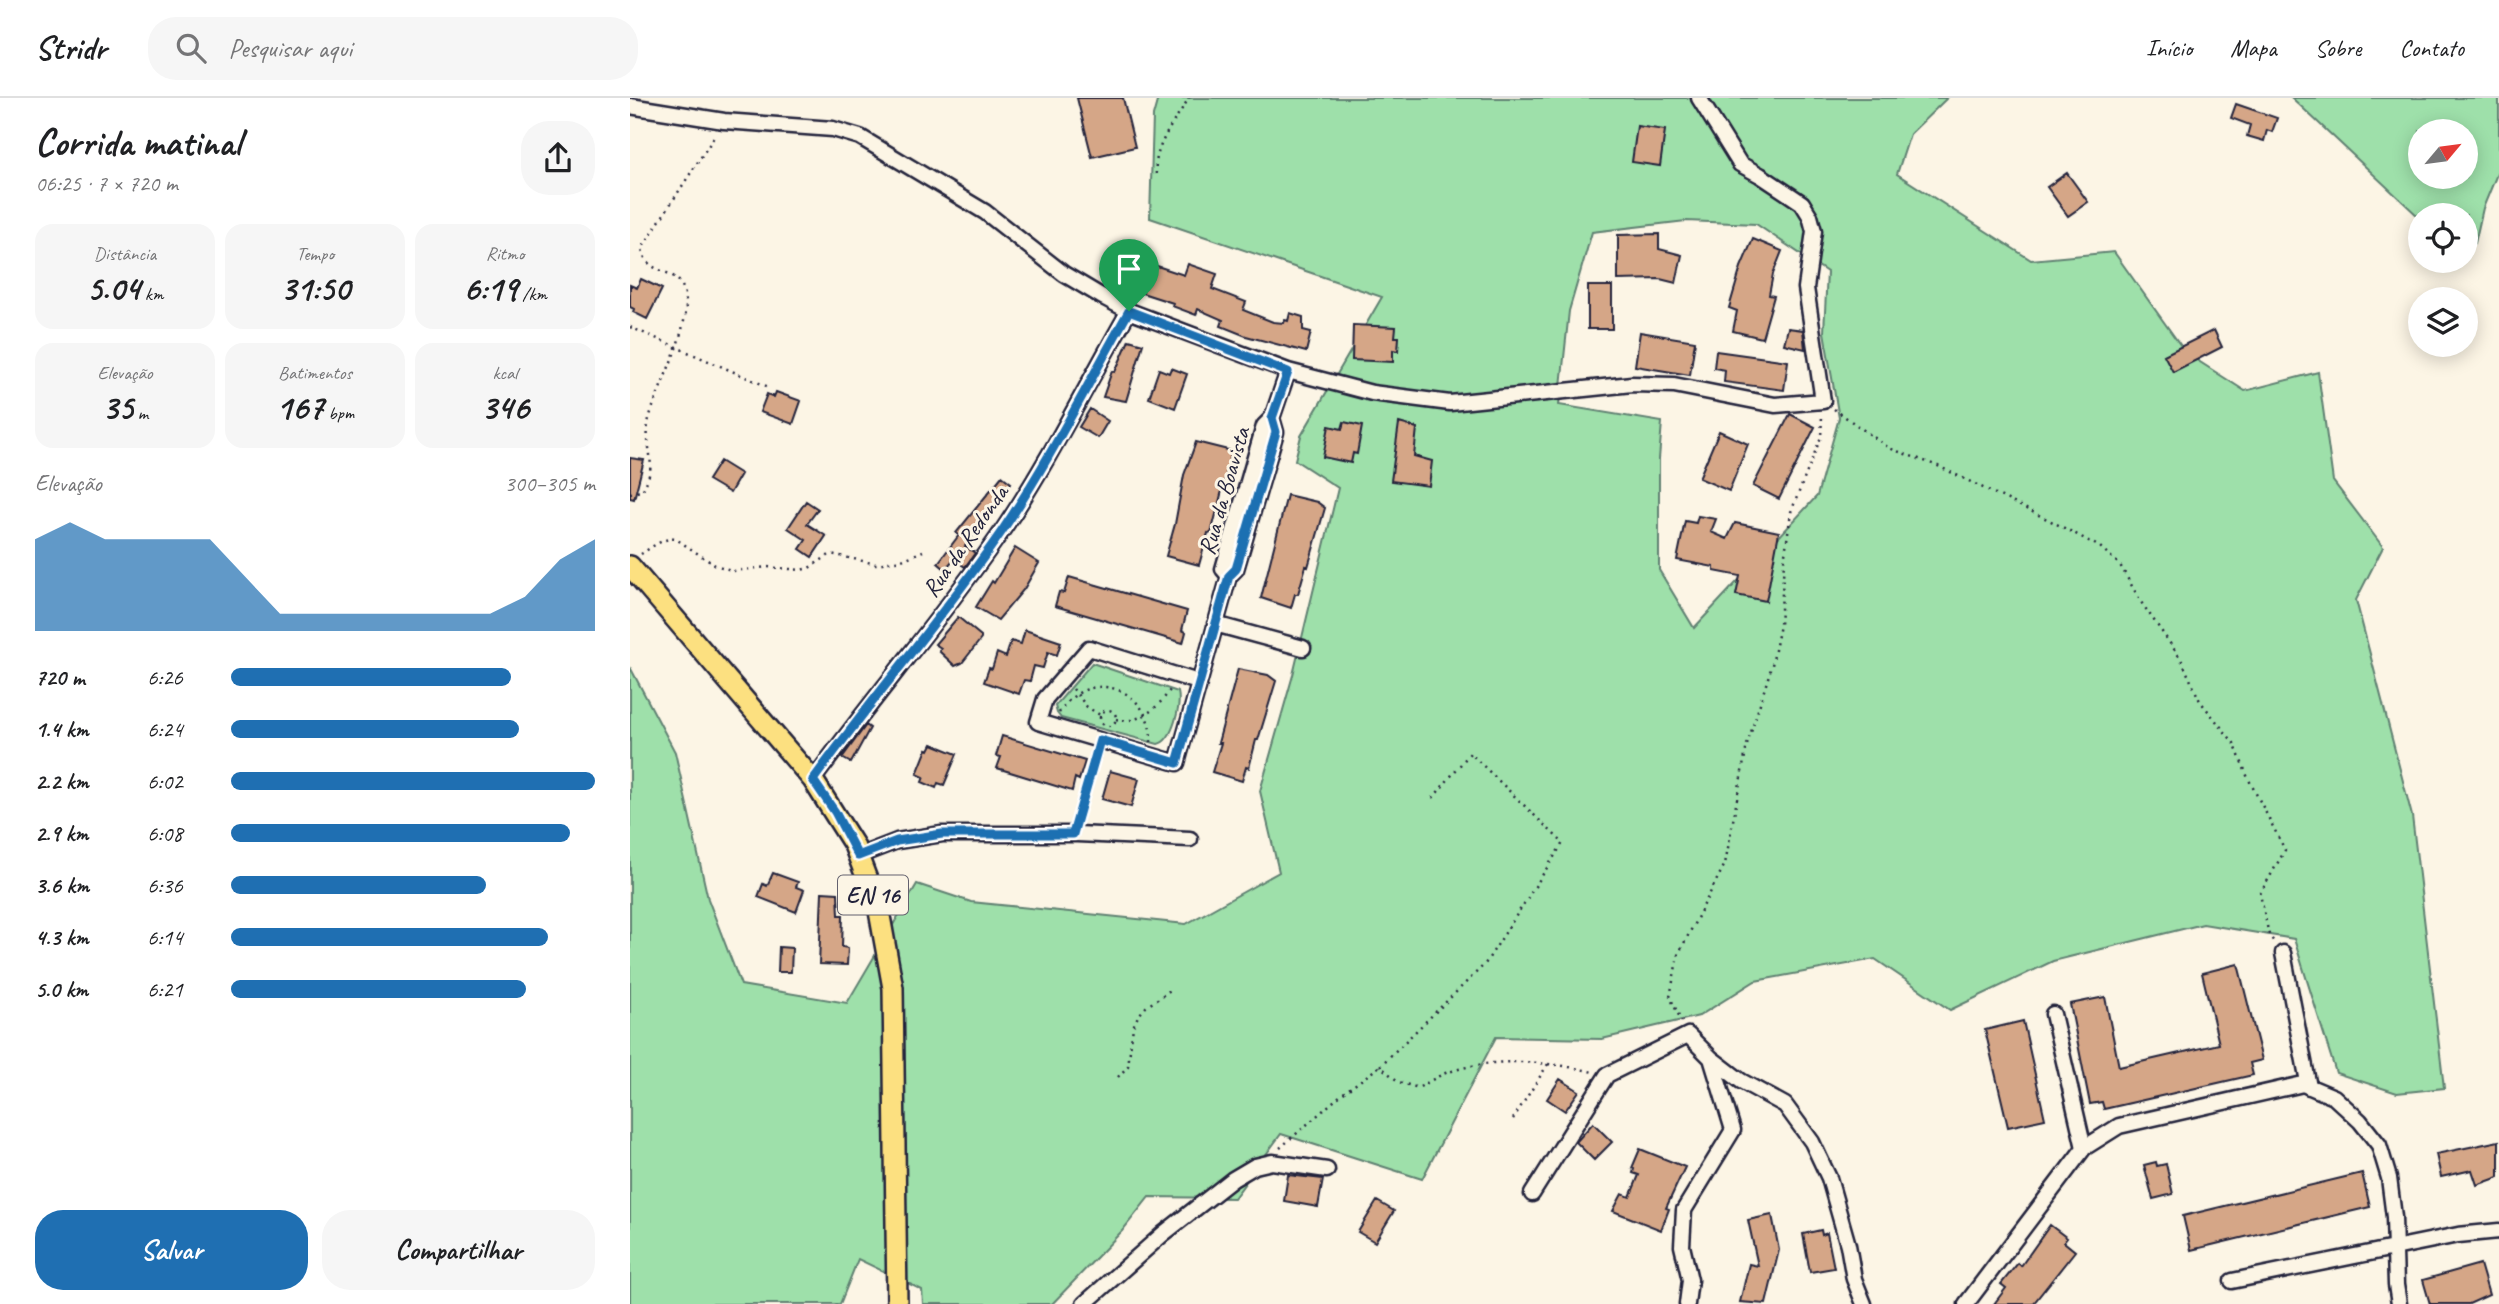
<!DOCTYPE html>
<html lang="pt">
<meta charset="utf-8">
<style>
body{margin:0;font-family:Caveat,sans-serif;background:#f6f6f6;color:#202124;height:100vh;display:flex;flex-direction:column;font-size:26px;white-space:nowrap}
*{box-sizing:border-box;margin:0}
p{font-size:23px;color:#757577}
.icon{flex:none;width:38px;height:38px;fill:none;stroke:currentColor;stroke-width:2;stroke-linecap:round;stroke-linejoin:round}
.map{position:relative;flex:1;overflow:hidden}
.sheet{display:flex;flex-direction:column;background:#fff;width:630px}
.sheet>*{flex:none}
.needle{width:46px;rotate:61deg}
.buttons{position:absolute;left:1778px;top:21px;display:grid;gap:14px}
.buttons a{display:grid;place-items:center;width:70px;height:70px;border-radius:50%;background:#fff;box-shadow:0 4px 18px #0003;font-size:35px}
.pin{position:absolute;display:grid;place-items:center;width:60px;height:60px;color:#fff;margin:-72px -30px;border-radius:50% 50% 50% 0;rotate:-45deg;box-shadow:0 0 7px #0007}
.pin .icon{rotate:45deg}
.round{display:grid;place-items:center;flex:none;width:74px;height:74px;border-radius:28px;background:#f6f6f6}
.headline{display:flex;align-items:center;justify-content:space-between;height:119px;padding:0 35px}
h1{font-size:38px;font-weight:600;line-height:52px}
.stats{display:grid;grid-template-columns:repeat(3,1fr);gap:10px;height:119px;padding:7px 35px}
.stats div{display:grid;align-content:center;border-radius:18px;background:#f6f6f6;text-align:center}
.stats b{font-size:35px;font-weight:600}
.stats small{font-size:19px;font-weight:400}
.stats p{font-size:19px}
.chart{height:196px;padding:14px 35px}
.chart p{display:flex;justify-content:space-between}
.chart svg{width:100%;height:126px;margin-top:7px;fill:#1f6fb2;opacity:.7}
.primary-button{display:flex;gap:14px;margin-top:auto;padding:14px 35px}
.primary-button a{flex:1;height:80px;border-radius:28px;background:#1f6fb2;color:#fff;font-size:28px;font-weight:600;line-height:80px;text-align:center}
.primary-button a+a{background:#f6f6f6;color:#202124}
ul{padding:0 35px;list-style:none;font-size:23px}
li{display:grid;grid-template-columns:112px 84px 1fr;align-items:center;height:52px}
li i{height:18px;border-radius:9px;background:#1f6fb2}
header{display:flex;align-items:center;gap:42px;box-sizing:border-box;height:98px;padding:0 35px;background:#fff;border-bottom:2px solid #e0e0e0}
header strong{font-size:33px}
nav{display:flex;gap:38px;margin-inline-start:auto;font-size:24px}
.search{width:490px;height:63px;background:#f6f6f6;display:flex;align-items:center;gap:18px;box-sizing:border-box;padding:0 24px;border-radius:28px;color:#757577;font-size:26px}
main{display:flex;flex:1;min-height:0}
.map>svg:first-child{display:block}
.green{fill:#9ee0aa;stroke:#608172;stroke-width:2;fill-rule:evenodd}
.building{fill:#d5a687;stroke:#22223b;stroke-width:2}
.lines{fill:none;stroke-linecap:round;stroke-linejoin:round}
.minor-casing{stroke:#22223b;stroke-width:19}
.major-casing{stroke:#22223b;stroke-width:24}
.path{stroke:#22223b;stroke-width:2.5;stroke-dasharray:2 5;stroke-linecap:butt}
.minor{stroke:#fcf5e5;stroke-width:14}
.major{stroke:#fce080;stroke-width:19}
.route-casing{stroke:#fff;stroke-width:14}
.route{stroke:#1f6fb2;stroke-width:9}
.labels{text-anchor:middle;stroke-width:6;stroke-linejoin:round;paint-order:stroke}
.shield{fill:#fcf5e5;stroke:#63616e;stroke-width:2}
.shield-label{font-size:23px;font-weight:bold;fill:#22223b}
.street-label{font-size:24px;fill:#22223b;stroke:#fcf5e5}
</style>
<header>
<strong>Stridr</strong>
<div class="search"><svg class="icon" aria-label="search" viewBox="0 0 24 24"><circle cx="10" cy="10" r="6"/><path d="M15 15l6 6"/></svg>Pesquisar aqui</div>
<nav><a>Início</a><a>Mapa</a><a>Sobre</a><a>Contato</a></nav>
</header>
<main>
<section class="sheet">
<div class="headline"><div><h1>Corrida matinal</h1><p>06:25 · 7 × 720 m</p></div><a class="round"><svg class="icon" aria-label="share" viewBox="0 0 24 24"><path d="M12 15V3M7 8l5-5 5 5M5 13v7h14v-7"/></svg></a></div>
<div class="stats">
<div><p>Distância</p><b>5.04<small> km</small></b></div>
<div><p>Tempo</p><b>31:50</b></div>
<div><p>Ritmo</p><b>6:19<small> /km</small></b></div>
</div>
<div class="stats">
<div><p>Elevação</p><b>35<small> m</small></b></div>
<div><p>Batimentos</p><b>167<small> bpm</small></b></div>
<div><p>kcal</p><b>346</b></div>
</div>
<div class="chart"><p><span>Elevação</span>300–305 m</p>
<svg viewBox="0 0 160 44" preserveAspectRatio="none"><path d="M0 44V12L10 6L20 12L30 12L40 12L50 12L60 25L70 38L80 38L90 38L100 38L110 38L120 38L130 38L140 32L150 19L160 12V44z"/></svg>
</div>
<ul>
<li><b>720 m</b>6:26<i style="width:77%"></i></li>
<li><b>1.4 km</b>6:24<i style="width:79%"></i></li>
<li><b>2.2 km</b>6:02<i style="width:100%"></i></li>
<li><b>2.9 km</b>6:08<i style="width:93%"></i></li>
<li><b>3.6 km</b>6:36<i style="width:70%"></i></li>
<li><b>4.3 km</b>6:14<i style="width:87%"></i></li>
<li><b>5.0 km</b>6:21<i style="width:81%"></i></li>
</ul>
<div class="primary-button"><a>Salvar</a><a>Compartilhar</a></div>
</section>
<div class="map">
<svg width="1869" height="1206" viewBox="0 0 1869 1206">
<rect width="100%" height="100%" fill="#fcf5e5"/>
<filter id="ink" filterUnits="userSpaceOnUse"><feTurbulence type="fractalNoise" baseFrequency=".0143" numOctaves="2"/><feDisplacementMap in="SourceGraphic" scale="14" xChannelSelector="R" yChannelSelector="G"/><feConvolveMatrix kernelMatrix="1 2 1 2 8 2 1 2 1" color-interpolation-filters="sRGB"/></filter>
<g filter="url(#ink)">
<!-- green -->
<path class="green" d="M528,0H1317L1280,36L1267,76L1401,162L1484,154L1556,255L1615,293L1688,274L1703,383L1753,449L1726,502L1782,718L1814,990L1767,995L1706,975L1664,841L1573,826L1423,863L1320,912L1245,861L1125,883L1069,918L972,941L866,939L792,1081L651,1036L604,1100L519,1099L492,1133L422,1206H293L292,1192L228,1161L210,1206H0V569L45,654L78,801L111,887L217,905L287,786L341,804L556,826L649,774L630,693L663,577L708,390L665,362L671,338L752,199L520,120L523,18ZM1056,123L1126,126L1197,174L1194,234L1209,320L1187,398L1064,530L1029,472V361L1032,324L929,307L939,213L962,134Z
M1662,0H1869V71L1853,110L1845,145L1836,141V117H1790V120ZM1790,33H1836V79H1790Z
M462,565L548,594C551,607 543,643 528,646L431,620L427,615L425,608Z"/>
<!-- building -->
<path class="building" d="M447,0H493L505,49L462,59Z
M1606,6L1647,20L1642,34L1637,32L1634,43L1617,38L1620,27L1601,20Z
M1007,28L1035,32L1030,68L1002,64Z
M1437,75L1458,104L1438,118L1417,89Z
M1029,136V151L1052,157L1046,185L1030,181L988,182V137Z
M1123,141L1152,153L1143,176L1139,197L1144,198L1132,240L1103,233L1107,213L1099,210L1111,169Z
M518,165L554,177L558,166L587,176L582,191L616,204L613,212L643,224L654,225L655,222L658,223L660,215L673,219V232L681,234L676,254L616,238L591,228L593,222L568,211L566,217L542,208L543,205L509,194Z
M11,181L32,191L17,221L3,214L4,211L0,209V187L7,190Z
M958,188H982V231H958Z
M723,227L766,229L765,239H769L768,253L763,252V264L722,262Z
M1158,230L1173,232L1175,251L1154,246Z
M1584,232L1592,249L1543,274L1534,257Z
M1010,234L1065,243L1060,277L1005,268Z
M499,242L513,246L496,303L473,299L482,273L485,274Z
M1086,253L1158,263L1154,292L1094,284L1095,272L1084,270Z
M541,270L557,276L545,310L519,300L529,271L539,275Z
M146,294L171,303L163,326L130,314L137,296L144,299Z
M460,311L478,323L468,340L449,329Z
M1160,316L1185,329L1149,401L1123,388Z
M714,324L732,328L727,356L723,355L721,365L693,359L699,328L712,331Z
M769,325L787,330L784,358L802,363L799,388L761,383Z
M1089,333L1118,346L1099,393L1069,380Z
M566,344L602,353L581,436L578,435L569,467L536,458L545,426L554,377Z
M0,360L14,362L4,401L0,400Z
M90,363L111,376L100,395L78,382Z
M372,378L381,385L350,424L353,427L335,448L345,455L335,469L324,461L315,471L308,465L329,437L326,435Z
M657,397L687,404L695,410L678,469L676,468L668,496H665L661,510L631,500Z
M176,403L188,411L177,426L196,438L182,459L170,451L176,442L158,430Z
M1068,418L1086,421L1081,434L1097,441L1105,425L1149,434L1136,503L1106,497L1110,478L1084,473V469L1047,462L1055,423L1066,425Z
M385,450L409,465L394,491L368,522L346,509L362,483L364,485Z
M439,479L557,513L552,532L556,534L553,545L425,508L429,494L434,495Z
M328,519L351,538V541L332,565L325,568L309,553L311,550L305,546Z
M395,532L431,544L427,557L418,554L413,570L404,568L400,583L394,582L389,596L354,584L359,570L362,571L367,555L376,559L381,543L391,546Z
M608,571L638,577L646,583L628,642H626L619,670L616,669L612,683L582,674L591,645H588Z
M236,627L240,630L221,665L212,660Z
M372,638L455,663L449,682L445,680L442,693L367,670L371,659L366,658Z
M302,646L327,656L314,687L308,685L306,690L292,684L294,679L287,676L297,651L299,652Z
M480,673L509,681L501,709L472,701Z
M143,775L168,784L166,789L174,792L166,814L128,799L133,786L137,788Z
M192,794L208,795L209,817H213L212,849L218,850L217,867L189,866Z
M149,849L162,850L161,874H148Z
M1608,866L1632,962L1620,965L1623,977L1474,1011L1472,1004L1460,1006L1440,906L1475,899L1489,969L1589,946L1572,875Z
M1393,923L1415,1021L1378,1029L1355,932Z
M930,981L949,993L935,1013L917,1001Z
M963,1025L982,1044L964,1062L946,1044Z
M1869,1043V1079L1847,1087L1842,1072L1811,1079L1806,1056Z
M1010,1051L1055,1069L1036,1110L1039,1111L1031,1132L983,1113L992,1096L1000,1099L1009,1077L1003,1075L1004,1071L1002,1070Z
M1526,1064L1527,1068L1536,1066L1543,1096L1523,1101L1514,1067Z
M1732,1075L1740,1109L1561,1152L1553,1118Z
M658,1077L693,1081L688,1109L654,1103Z
M747,1103L764,1113L745,1144L728,1134Z
M1142,1117L1149,1152L1136,1206L1110,1204L1119,1166L1128,1168L1118,1122Z
M1420,1127L1437,1140L1434,1144L1445,1153L1403,1206H1364L1376,1190L1371,1186L1388,1165L1391,1168Z
M1191,1132L1192,1137L1197,1135L1204,1170L1180,1174L1173,1136Z
M1850,1166L1859,1197L1839,1206H1800L1793,1182Z"/>
<g class="lines">
<!-- minor casing -->
<g class="minor-casing">
<path id="minor" d="M0,8L94,23L203,31L230,39L355,114L434,176L471,198L499,213L658,273L742,295L820,305L1002,286L1044,287L1145,307L1193,303L1176,190L1184,133L1180,118L1172,105L1130,77L1110,66L1069,0
M599,478L593,471L634,328L642,320L658,273
M585,526L673,550
M568,584L459,550L415,601L408,624L547,665L599,478L606,471L646,334L642,320
M183,682C244,598 313,519 372,433C420,362 457,286 499,213
M228,758L267,743L312,736H447L560,741
M1653,855L1679,989
M1423,916L1454,1050
M902,1096L977,977L1058,937L1081,960L1111,983L1155,1007L1182,1044L1199,1080L1218,1147L1224,1181L1234,1206
M1602,1183L1828,1137L1869,1133
M454,1206L533,1136L603,1081L625,1068L642,1064L697,1072
M1057,1206L1060,1182L1052,1148L1054,1112L1103,1032L1081,960
M1336,1206L1454,1050L1489,1028L1673,986L1704,999L1730,1023L1749,1047L1759,1080L1764,1119L1766,1187L1769,1206"/>
</g>
<!-- major casing -->
<g class="major-casing">
<path id="major" d="M0,468L183,682L224,747L249,813L263,890L267,1206"/>
</g>
<!-- path -->
<path class="path" d="M526,76C523,48 545,23 559,0
M0,229L141,290
M1204,311L1259,350L1308,368L1423,424L1470,449L1490,467L1511,504L1551,561L1570,603L1604,645L1618,680L1655,752L1630,796L1639,837L1644,844
M0,395L12,393C29,364 15,354 18,325C26,290 69,219 52,188C42,168 16,178 12,150L86,36
M11,456C22,449 34,439 46,441L85,467L104,473L137,469L171,472L179,470L201,456L246,466L272,462L293,453
M443,591L457,609L470,617
M470 620a8 8 0 1 1 16 0a8 8 0 1 1-16 0Z
M429,615C458,567 522,590 521,644
M486,621C509,627 528,610 540,592
M803,700L840,655L933,745L855,866L750,968L769,984L788,990C799,984 810,976 822,973C867,959 918,963 963,974
M447,723L466,655
M1052,924L1040,899L1048,857L1095,766L1117,647L1142,567L1150,527L1154,463L1161,414L1191,339L1192,318
M488,979L498,968L503,929L508,918L516,909L543,890
M883,1021L918,966
M650,1050L712,996L750,968"/>
<!-- minor -->
<use href="#minor" class="minor"/>
<!-- major -->
<use href="#major" class="major"/>
</g>
</g>
<g class="lines" filter="url(#ink)">
<!-- route casing -->
<g class="route-casing">
<path id="route" d="M499,213L658,274L642,320L646,334L606,471L599,478L547,665L470,642L443,736H312L267,743L228,758L205,714L183,682C244,598 313,519 372,433C420,362 457,287 499,213Z"/>
</g>
<!-- route -->
<use href="#route" class="route"/>
</g>
<g class="labels">
<!-- shield labels -->
<rect class="shield" x="208" y="777.5" width="70" height="39" rx="5"/>
<g class="shield-label">
<text x="243" y="805">EN 16</text>
</g>
<!-- street labels -->
<g class="street-label">
<text transform="translate(594 393) rotate(-74)" y="8">Rua da Boavista</text>
<text transform="translate(335 443) rotate(-55)" y="8">Rua da Redonda</text>
</g>
</g>
</svg>
<div class="buttons">
<a><svg class="needle" viewBox="-14 -14 28 28"><path d="M0-13l5 13h-10z" fill="#e53935"/><path d="M0 13l5-13h-10z" fill="#757577"/></svg></a>
<a><svg class="icon" aria-label="locate" viewBox="0 0 24 24"><circle cx="12" cy="12" r="6"/><path d="M12 2v4M12 18v4M2 12h4M18 12h4"/></svg></a>
<a><svg class="icon" aria-label="layers" viewBox="0 0 24 24"><path d="M12 4l9 5-9 5-9-5zM3 14l9 5 9-5"/></svg></a>
</div>
<div class="pin" style="left:499px;top:213px;background:#1e9e55"><svg class="icon" aria-label="arrive" viewBox="0 0 24 24"><path d="M6 21V4h12l-3 4 3 4H6"/></svg></div>
</div>
</main>
